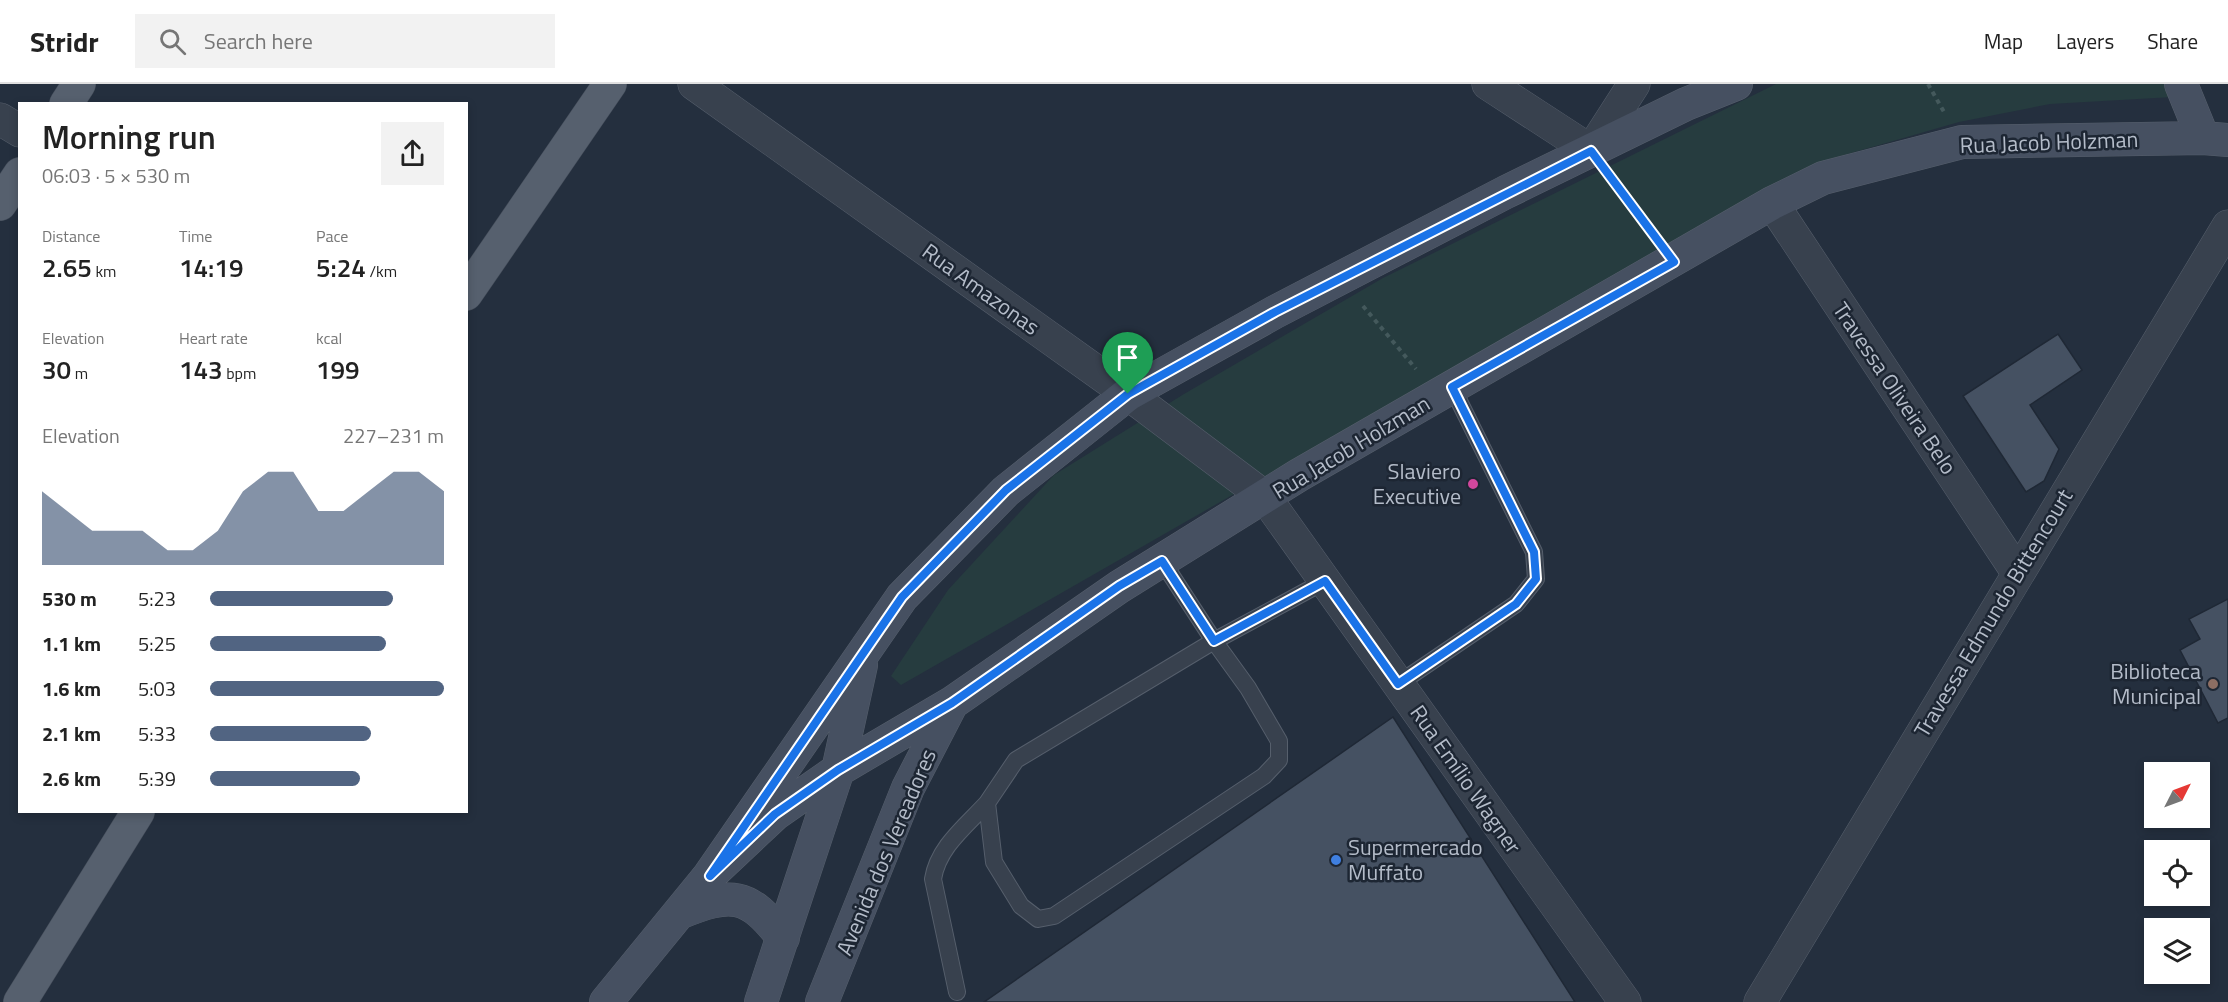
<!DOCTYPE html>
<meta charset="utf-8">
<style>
body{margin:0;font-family:"Titillium Web",sans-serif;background:#f2f2f2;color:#222;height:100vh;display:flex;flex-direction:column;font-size:22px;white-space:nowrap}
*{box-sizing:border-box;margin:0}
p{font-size:20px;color:#767676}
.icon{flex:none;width:33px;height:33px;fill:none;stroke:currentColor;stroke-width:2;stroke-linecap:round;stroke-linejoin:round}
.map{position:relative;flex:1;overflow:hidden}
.drawer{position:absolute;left:18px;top:18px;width:450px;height:711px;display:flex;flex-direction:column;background:#fff;border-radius:0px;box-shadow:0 3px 9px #0003}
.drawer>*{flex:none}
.needle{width:39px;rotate:48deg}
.tools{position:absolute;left:2144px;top:678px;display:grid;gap:12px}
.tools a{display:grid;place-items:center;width:66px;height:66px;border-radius:0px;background:#fff;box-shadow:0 3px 9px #0003;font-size:30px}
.pin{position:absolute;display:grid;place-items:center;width:51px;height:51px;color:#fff;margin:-62px -26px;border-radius:50% 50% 50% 0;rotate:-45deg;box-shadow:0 0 6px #0007}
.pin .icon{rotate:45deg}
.round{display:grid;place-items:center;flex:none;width:63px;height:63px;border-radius:0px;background:#f2f2f2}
.summary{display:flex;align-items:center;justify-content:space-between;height:102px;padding:0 24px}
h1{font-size:33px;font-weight:600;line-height:45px}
.metrics{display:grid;grid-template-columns:repeat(3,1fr);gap:9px;height:102px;padding:6px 24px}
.metrics div{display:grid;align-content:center}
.metrics b{font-size:26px;font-weight:600}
.metrics small{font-size:16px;font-weight:400}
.metrics p{font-size:16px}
.chart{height:168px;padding:12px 24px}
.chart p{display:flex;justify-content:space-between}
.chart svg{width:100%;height:108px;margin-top:6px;fill:#516482;opacity:.7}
ul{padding:0 24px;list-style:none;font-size:20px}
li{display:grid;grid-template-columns:96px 72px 1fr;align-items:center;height:45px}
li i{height:15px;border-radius:8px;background:#516482}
header{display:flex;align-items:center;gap:36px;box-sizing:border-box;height:84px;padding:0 30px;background:#fff;border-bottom:2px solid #e0e0e0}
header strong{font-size:28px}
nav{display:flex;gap:33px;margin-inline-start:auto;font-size:21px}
.search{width:420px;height:54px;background:#f2f2f2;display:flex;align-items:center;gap:15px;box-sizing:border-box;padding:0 21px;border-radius:0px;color:#767676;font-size:22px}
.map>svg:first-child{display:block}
.green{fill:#263c3f}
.building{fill:#455162;stroke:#1f2835;stroke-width:1.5}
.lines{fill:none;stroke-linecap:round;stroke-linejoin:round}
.lane-casing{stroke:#565f6c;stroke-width:18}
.street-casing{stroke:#565f6c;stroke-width:33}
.secondary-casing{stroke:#565f6c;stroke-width:34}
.primary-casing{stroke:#414a57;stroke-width:34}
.path{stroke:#44595c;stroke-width:4;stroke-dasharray:4.5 4.5;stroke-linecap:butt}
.lane{stroke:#38414e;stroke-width:16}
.street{stroke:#38414e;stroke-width:32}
.secondary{stroke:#465061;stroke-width:33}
.primary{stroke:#56606e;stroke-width:33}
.route-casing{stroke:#fff;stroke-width:12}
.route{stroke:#1a73e8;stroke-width:8}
.hotel-dot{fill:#d1479c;stroke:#1d2633;stroke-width:2}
.education-dot{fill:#8d6e63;stroke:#1d2633;stroke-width:2}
.shop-dot{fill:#3f7fe0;stroke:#1d2633;stroke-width:2}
.labels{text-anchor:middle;stroke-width:5;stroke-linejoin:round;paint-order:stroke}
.street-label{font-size:22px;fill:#b4bcc9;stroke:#1d2633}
.poi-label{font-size:22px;fill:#b4bcc9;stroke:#1d2633;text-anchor:end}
</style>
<header>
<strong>Stridr</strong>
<div class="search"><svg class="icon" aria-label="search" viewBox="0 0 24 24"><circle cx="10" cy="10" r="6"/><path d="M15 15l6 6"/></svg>Search here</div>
<nav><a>Map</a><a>Layers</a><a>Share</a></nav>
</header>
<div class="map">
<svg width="2228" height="918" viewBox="0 0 2228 918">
<rect width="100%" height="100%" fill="#242f3e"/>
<!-- green -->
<path class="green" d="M1776,0H2168L2173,13L2050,20L1959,38L1827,76L1759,109L901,601L891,592L948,506L1054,391L1184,310L1383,194Z"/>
<!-- building -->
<path class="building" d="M2058,250L2082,286L2030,321L2059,365L2044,397L2026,408L1963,312Z
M2228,515V634L2218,639L2180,566L2200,555L2189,535Z
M1393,633L1575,918H984Z"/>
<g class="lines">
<!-- lane casing -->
<g class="lane-casing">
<path id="lane" d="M1162,477L1214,557L1325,497
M1214,557L1248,604L1279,657V676L1264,692L1054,832L1038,835L1021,822L994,778L987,719L1016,676Z
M1398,600L1516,520L1536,495L1534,468L1452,303
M957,908L933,795C938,763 966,742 987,719"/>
</g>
<!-- street casing -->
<g class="street-casing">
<path id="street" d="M694,0L1128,310L1265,413L1625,918
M1488,0L1591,67L1634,0
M0,35L20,47
M1772,119L2017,488
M1760,918L2228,142"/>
</g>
<!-- secondary casing -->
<g class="secondary-casing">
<path id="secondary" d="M2181,0L2203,54
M709,792L775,730L838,686L952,619L1119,503L1299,391L1772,119L1823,94L1962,58L2203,54L2228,56
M679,829C731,808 748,808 783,854
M606,918L709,792L902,513L1006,407L1128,310L1275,228L1506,108L1686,20L1736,0
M761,918L838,686L861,581
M822,918L908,704L952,619"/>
</g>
<!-- primary casing -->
<g class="primary-casing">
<path id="primary" d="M66,20L79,0
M0,120L20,90
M466,210L610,0
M20,918L138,728"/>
</g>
<!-- path -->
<path class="path" d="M1928,0L1944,28
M1611,94L1651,148
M1363,222L1416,285"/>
<!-- lane -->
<use href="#lane" class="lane"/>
<!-- street -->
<use href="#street" class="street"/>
<!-- secondary -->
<use href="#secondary" class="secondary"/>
<!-- primary -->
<use href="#primary" class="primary"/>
</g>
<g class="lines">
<!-- route casing -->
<g class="route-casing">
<path id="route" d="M1591,67L1674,178L1452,303L1534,468L1536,495L1516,520L1398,600L1325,497L1214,557L1162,477L1119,502L952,619L838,686L775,730L710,792L902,513L1006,406L1128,310L1275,228Z"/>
</g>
<!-- route -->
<use href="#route" class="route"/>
</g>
<!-- markers -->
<circle class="hotel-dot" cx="1473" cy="400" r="6"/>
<circle class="education-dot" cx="2213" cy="600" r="6"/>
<circle class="shop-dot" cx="1336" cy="776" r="6"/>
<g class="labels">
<!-- street labels -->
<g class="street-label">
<text transform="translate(2049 58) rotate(-2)" y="8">Rua Jacob Holzman</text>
<text transform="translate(981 205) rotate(36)" y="8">Rua Amazonas</text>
<text transform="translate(1895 304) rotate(56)" y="8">Travessa Oliveira Belo</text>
<text transform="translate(1351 363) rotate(-31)" y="8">Rua Jacob Holzman</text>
<text transform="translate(1993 529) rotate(-59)" y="8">Travessa Edmundo Bittencourt</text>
<text transform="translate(1466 695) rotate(55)" y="8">Rua Emílio Wagner</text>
<text transform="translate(886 768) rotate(-67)" y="8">Avenida dos Vereadores</text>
</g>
<!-- poi labels -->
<g class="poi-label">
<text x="1461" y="395">Slaviero<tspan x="1461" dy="25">Executive</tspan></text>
<text x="2201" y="595">Biblioteca<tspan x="2201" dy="25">Municipal</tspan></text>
<text x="1348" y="771" text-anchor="start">Supermercado<tspan x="1348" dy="25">Muffato</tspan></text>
</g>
</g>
</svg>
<div class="tools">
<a><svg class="needle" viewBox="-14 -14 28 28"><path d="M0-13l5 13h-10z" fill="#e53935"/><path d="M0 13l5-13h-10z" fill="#767676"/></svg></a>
<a><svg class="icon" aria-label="locate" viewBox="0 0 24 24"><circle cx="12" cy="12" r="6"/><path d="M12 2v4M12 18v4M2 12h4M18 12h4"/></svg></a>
<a><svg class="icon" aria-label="layers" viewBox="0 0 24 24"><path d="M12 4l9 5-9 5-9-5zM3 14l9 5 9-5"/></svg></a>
</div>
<div class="pin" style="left:1128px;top:310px;background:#1e9e55"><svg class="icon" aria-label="arrive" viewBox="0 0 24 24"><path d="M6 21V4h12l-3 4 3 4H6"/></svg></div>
<section class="drawer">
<div class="summary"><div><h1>Morning run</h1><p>06:03 · 5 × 530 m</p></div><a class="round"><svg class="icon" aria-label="share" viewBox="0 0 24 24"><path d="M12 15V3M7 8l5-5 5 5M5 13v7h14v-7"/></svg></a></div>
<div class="metrics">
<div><p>Distance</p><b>2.65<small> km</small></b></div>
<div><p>Time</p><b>14:19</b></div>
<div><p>Pace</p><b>5:24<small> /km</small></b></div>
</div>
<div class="metrics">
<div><p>Elevation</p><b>30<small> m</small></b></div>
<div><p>Heart rate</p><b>143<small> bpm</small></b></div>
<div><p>kcal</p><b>199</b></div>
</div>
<div class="chart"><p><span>Elevation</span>227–231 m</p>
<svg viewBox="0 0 160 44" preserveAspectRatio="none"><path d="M0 44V14L10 22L20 30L30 30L40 30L50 38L60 38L70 30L80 14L90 6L100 6L110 22L120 22L130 14L140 6L150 6L160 14V44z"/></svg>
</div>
<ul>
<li><b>530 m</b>5:23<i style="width:78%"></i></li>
<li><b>1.1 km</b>5:25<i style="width:75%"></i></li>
<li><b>1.6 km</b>5:03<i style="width:100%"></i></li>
<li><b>2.1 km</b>5:33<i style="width:69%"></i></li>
<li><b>2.6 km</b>5:39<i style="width:64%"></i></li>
</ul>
</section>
</div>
